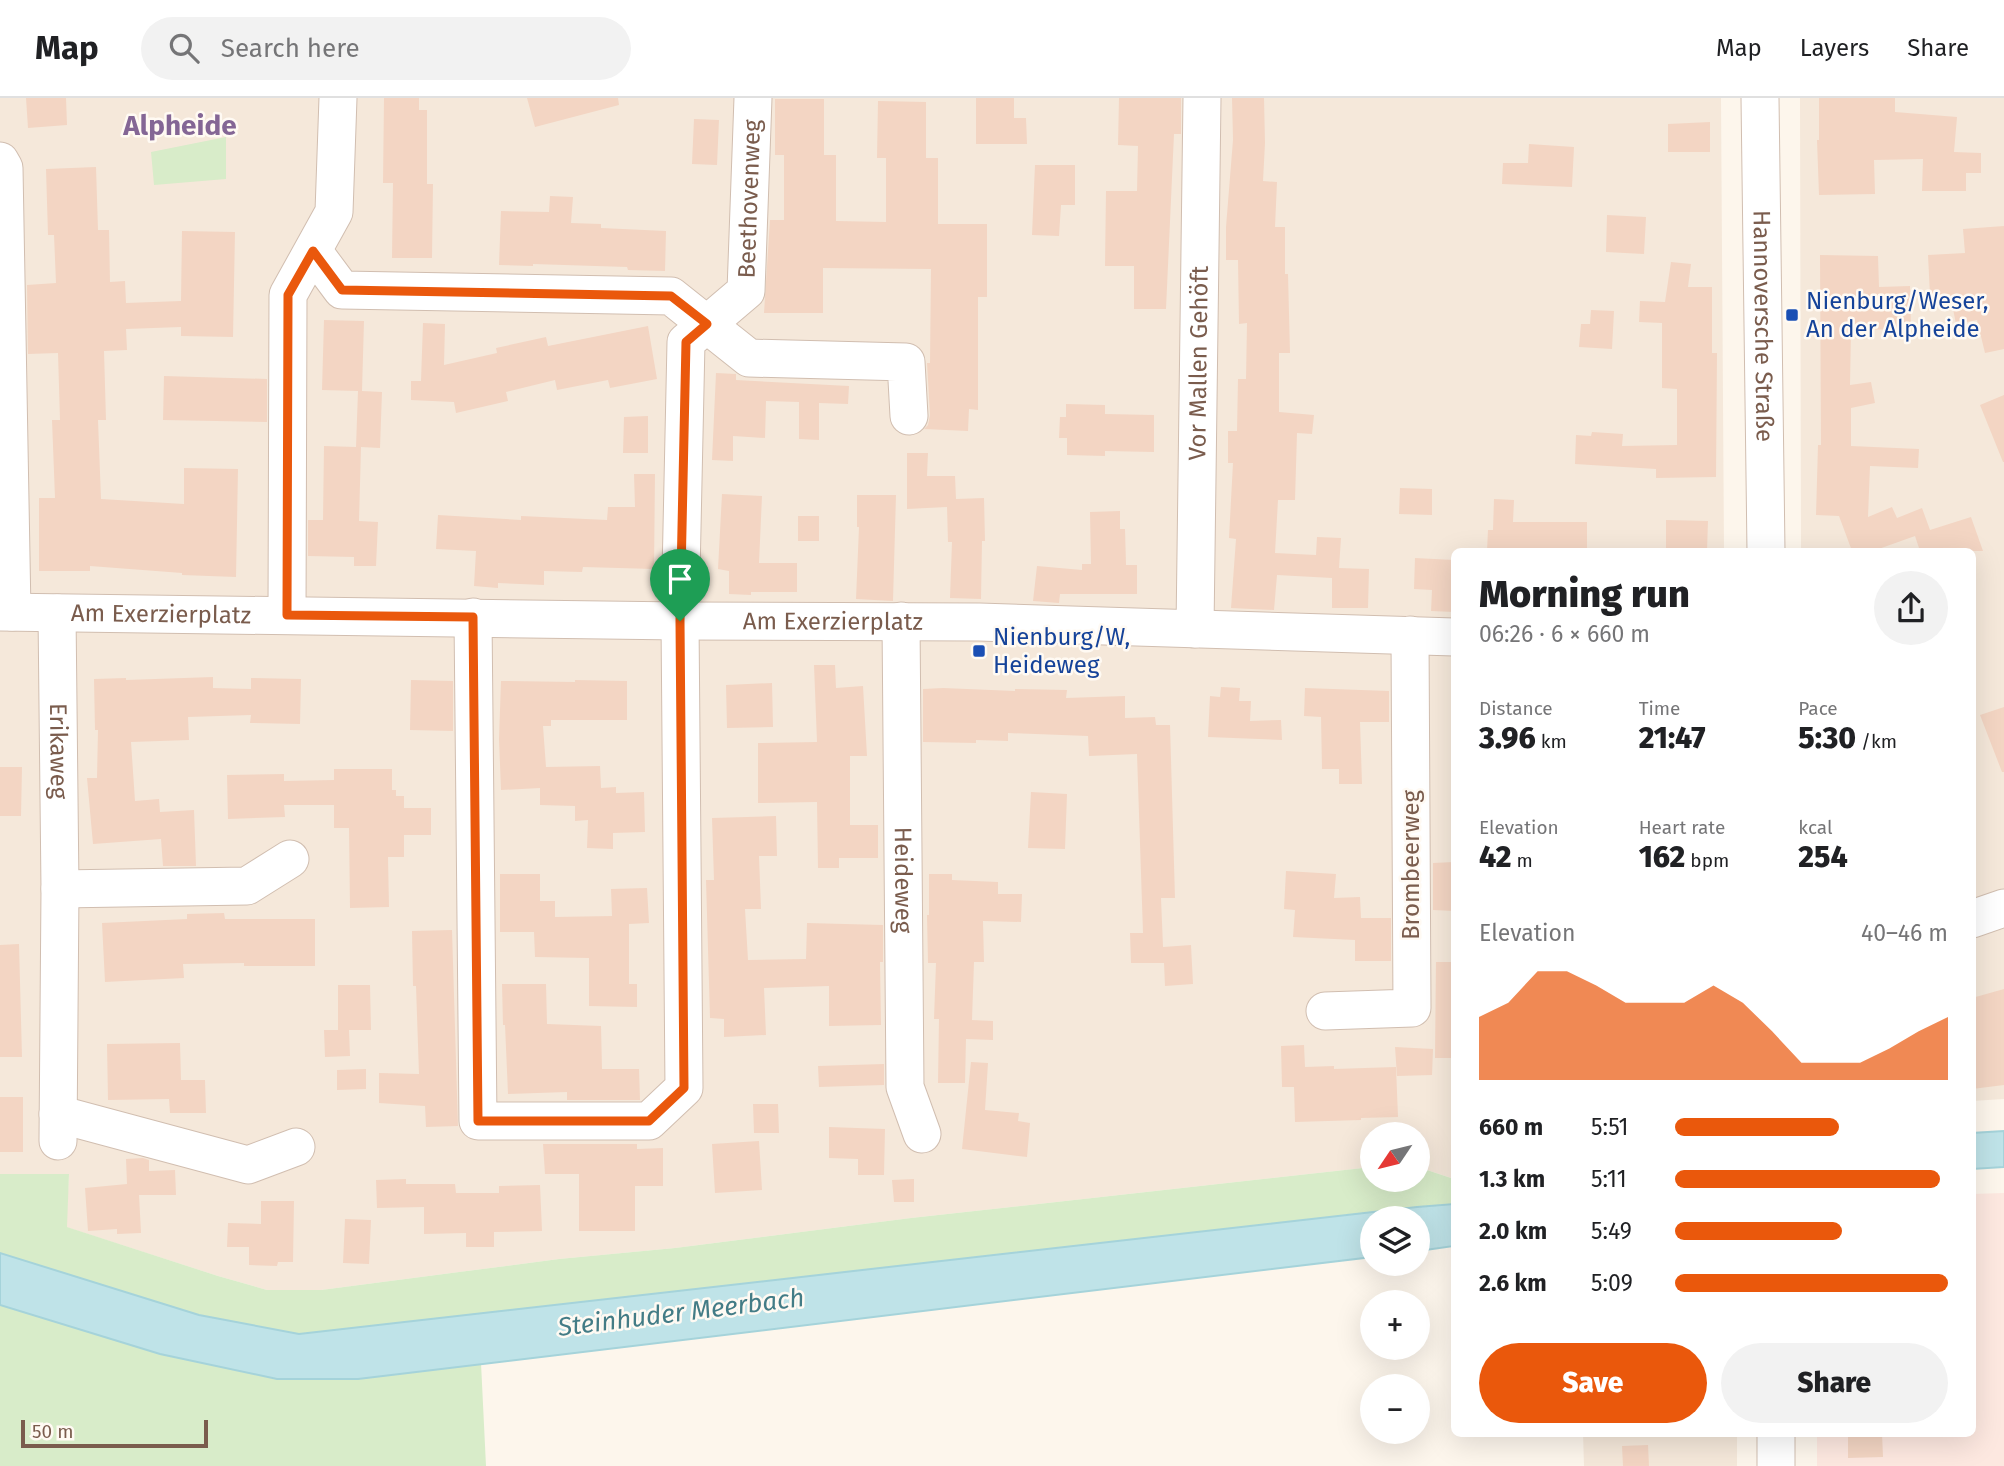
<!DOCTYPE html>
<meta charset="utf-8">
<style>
body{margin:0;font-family:"Fira Sans",sans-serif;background:#f2f2f2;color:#202124;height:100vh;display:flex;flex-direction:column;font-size:26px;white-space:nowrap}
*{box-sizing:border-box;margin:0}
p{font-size:23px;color:#757577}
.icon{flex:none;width:38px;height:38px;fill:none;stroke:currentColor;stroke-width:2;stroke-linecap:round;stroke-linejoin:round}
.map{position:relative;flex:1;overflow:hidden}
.side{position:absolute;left:1451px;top:450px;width:525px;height:889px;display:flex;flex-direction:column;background:#fff;border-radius:10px;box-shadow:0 7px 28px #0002}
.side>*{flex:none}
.needle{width:46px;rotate:235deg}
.fabs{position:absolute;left:1360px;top:1024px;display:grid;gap:14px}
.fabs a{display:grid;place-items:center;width:70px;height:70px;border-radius:50%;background:#fff;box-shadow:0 7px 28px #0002;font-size:35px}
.scale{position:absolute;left:21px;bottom:18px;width:187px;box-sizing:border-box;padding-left:7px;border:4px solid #7a5c4d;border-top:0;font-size:19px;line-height:24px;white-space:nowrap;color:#7a5c4d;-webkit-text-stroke:5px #fffaf3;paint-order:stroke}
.pin{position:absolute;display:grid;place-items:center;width:60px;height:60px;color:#fff;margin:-72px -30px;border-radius:50% 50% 50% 0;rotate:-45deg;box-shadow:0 0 7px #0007}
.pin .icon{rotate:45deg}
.round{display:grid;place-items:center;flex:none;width:74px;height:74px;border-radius:37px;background:#f2f2f2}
.overview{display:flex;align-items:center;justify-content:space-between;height:119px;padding:0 28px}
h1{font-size:38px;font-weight:800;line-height:52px}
.stats{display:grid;grid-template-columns:repeat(3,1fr);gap:10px;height:119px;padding:7px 28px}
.stats div{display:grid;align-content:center}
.stats b{font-size:30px;font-weight:800}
.stats small{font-size:19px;font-weight:400}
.stats p{font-size:19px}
.chart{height:196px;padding:14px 28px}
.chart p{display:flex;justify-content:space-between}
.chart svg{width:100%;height:126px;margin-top:7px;fill:#ea580c;opacity:.7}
.cta{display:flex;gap:14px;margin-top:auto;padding:14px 28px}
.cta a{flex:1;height:80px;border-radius:42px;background:#ea580c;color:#fff;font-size:28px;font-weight:800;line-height:80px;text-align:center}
.cta a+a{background:#f2f2f2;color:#202124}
ul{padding:0 28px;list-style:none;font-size:23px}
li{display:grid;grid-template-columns:112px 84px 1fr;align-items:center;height:52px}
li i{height:18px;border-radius:9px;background:#ea580c}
header{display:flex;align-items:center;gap:42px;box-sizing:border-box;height:98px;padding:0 35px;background:#fff;border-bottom:2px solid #e0e0e0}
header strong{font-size:33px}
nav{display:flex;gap:38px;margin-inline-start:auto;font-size:24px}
.search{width:490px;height:63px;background:#f2f2f2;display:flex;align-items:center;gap:18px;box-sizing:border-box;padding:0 24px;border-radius:38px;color:#757577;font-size:26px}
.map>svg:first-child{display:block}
.residential{fill:#f5e8da}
.commercial{fill:#fde8e0}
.green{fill:#d8ecc9}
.water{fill:#bfe3e8;stroke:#a5d3da;stroke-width:2}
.building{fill:#f3d5c3}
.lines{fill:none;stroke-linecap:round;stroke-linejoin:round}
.minor-casing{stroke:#d1beb0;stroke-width:39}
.minor{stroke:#fff;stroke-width:37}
.route-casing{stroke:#fff;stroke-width:14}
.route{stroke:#ea580c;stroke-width:9}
.transit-dot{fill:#1a4fb4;stroke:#fffaf3;stroke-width:2.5}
.labels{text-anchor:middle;stroke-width:5;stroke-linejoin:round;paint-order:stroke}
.street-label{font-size:24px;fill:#7a5c4d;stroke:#fffaf3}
.transit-label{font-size:24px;fill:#164399;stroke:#fffaf3;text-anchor:start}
.water-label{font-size:26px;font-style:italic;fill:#437c86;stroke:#fffaf3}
.quarter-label{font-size:28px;font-weight:bold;fill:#846695;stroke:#fffaf3}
</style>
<header>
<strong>Map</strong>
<div class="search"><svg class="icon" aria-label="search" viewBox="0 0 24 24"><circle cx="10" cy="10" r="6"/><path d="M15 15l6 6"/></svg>Search here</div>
<nav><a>Map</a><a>Layers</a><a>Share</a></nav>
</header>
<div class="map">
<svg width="2004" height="1368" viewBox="0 0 2004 1368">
<rect width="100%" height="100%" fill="#fdf6ec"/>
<!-- residential -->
<path class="residential" d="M0,0H1721L1724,453H1454V1081L1418,1069V1036H1372V1069L911,1120L675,1150L559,1161L321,1192H267L218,1178L66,1129L69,1076H0Z
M1800,0H2004V1001L1972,1003V453H1801Z
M1583,1335H1737V1368H1584Z"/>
<!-- commercial -->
<path class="commercial" d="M2004,1095V1368H1817V1335H1972V1096Z"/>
<!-- green -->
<path class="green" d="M226,39V81L154,87L151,54Z
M1372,1069V1082H1418V1069L1454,1081V1106L1417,1109L299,1236L199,1217L0,1155V1076H69L67,1129L218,1178L267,1192H321L559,1161L675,1150L911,1120Z
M0,1207L160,1256L277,1281H358L481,1265L486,1368H0Z"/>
<!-- water -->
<path class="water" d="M2004,1033V1069L1972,1071V1035Z
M1454,1106V1148L1418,1153V1120H1372V1159L358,1281H277L160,1256L0,1207V1155L199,1217L299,1236L1417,1109Z"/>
<!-- building -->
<path class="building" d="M26,0H66L67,27L28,30Z
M384,0H419V12H427V86H433L432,160H392L393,85H383Z
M527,0H618L619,7L535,29Z
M976,0H1014V20H1026L1027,46H976Z
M1119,0H1181V36H1174L1166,211H1134V168H1105L1106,93H1137L1138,48L1118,47Z
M1232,0H1264L1265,45L1263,83L1277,84L1275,129H1285V176H1288L1290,255H1279V314L1314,317L1312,336L1297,335L1295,402H1278L1275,455L1316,457L1317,439L1341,440L1339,470L1369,471L1368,510H1332V480L1277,477L1274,512L1231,510L1236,441L1229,440L1233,365H1228V333H1237L1238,281H1246L1247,225L1239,226L1238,162H1226V129L1233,42Z
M1819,0H1895V14L1957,19L1954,54L1981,55V75H1966V93H1922L1923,61L1874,62L1875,96L1819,97L1817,42H1819Z
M775,1H824V57H836V123L886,124V60H877L878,3L926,4V60H938V126H987V199H978V312L969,311L968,333L924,331L928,327L930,317L927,265H930L931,171L823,170V215H764L770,122H784V57H775Z
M694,21L719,22L717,67L692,66Z
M1710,24V54H1668V26Z
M1529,46L1574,49L1572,89L1502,86L1503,65H1528Z
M1035,67H1075V107H1061L1059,138L1032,137Z
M96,69L98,132H109L110,184L125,183L126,205L181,203L182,133L235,134L233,239L181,238V229L126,231L127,252L104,253L106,322H98L101,401L184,406V370L238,371L236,479L182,477V475L90,468V473H39V400H55L52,322H60L58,255L28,256L27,187L56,185L54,137H48L46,71Z
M550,98L573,99L571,125L601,126V130L666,133L665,173L628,172L627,169L533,166V168L499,167L501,113L549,114Z
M1607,117L1646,119L1644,156L1606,154Z
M2004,128V251L1985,255L1977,222L1956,226L1950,196L1930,197L1928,157L1965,155L1963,131Z
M1820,157L1878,158L1879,189L1910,188L1911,231L1851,232L1850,287L1871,284L1875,305L1851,310V348L1919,351L1918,370L1870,368L1868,419L1892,409L1897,420L1922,410L1930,432L1971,419L1983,453H1920L1915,438L1873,453H1852L1839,418L1816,417L1818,347H1821Z
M1671,164L1691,166L1688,189H1712V255H1717L1716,379L1656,380V371L1575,366L1576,337L1591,338L1592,334L1623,336L1622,348L1677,347V291L1662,290V225L1639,224L1640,203L1665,204Z
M1591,212L1614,213L1612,251L1579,249L1581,226H1590Z
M324,222L364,223L362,293L382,294L380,350L361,349L359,423L378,424L376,468H354V459L308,458V422H323L324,348L356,349L358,293L322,292Z
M423,225L445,226L444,267L497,255L496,250L546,239L548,248L648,228L657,281L610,290L608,282L557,292L555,282L506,294L508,303L456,315L454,304L411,302V283H421Z
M716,275L736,276V282L849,288L848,306L819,305V342L799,341V304L766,303L765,340L733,338V363L712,362Z
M164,278L267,281V324L163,322Z
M2004,297V364H2003L1980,307Z
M1066,306L1105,307V316L1154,317V354L1105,353V358L1067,357V340H1059L1060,319H1066Z
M648,318V355H623L624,319Z
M907,355H928L927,378H955L956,401L984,400L985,443H982L981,501L950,500L952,444H948L947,409L907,411Z
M634,376H655L654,471L583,469L582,474L544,473V487L498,485V490L474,488L476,453L436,451L438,417L521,422V418L607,422L608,409H635Z
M1400,390L1432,391V417L1399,416Z
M722,396L762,398L759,465H797V494H751V497L729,496V473L718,471Z
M857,397H896L893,503L856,501L859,429H857Z
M1494,401L1514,402L1513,424H1587V453H1487L1488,432H1493Z
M1120,413V431H1125L1126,467H1137V496H1060L1059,505L1033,503L1037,468L1082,472V466H1091L1090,414Z
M798,418H819V443H798Z
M1666,422L1708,423L1707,453L1666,452Z
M1415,460L1454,462V514L1431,513L1432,492L1414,491Z
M814,567H835L836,590L863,588L867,658H850V727H878V760H839V770H818L817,704L758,705V645L817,644Z
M213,579V590L251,591V580L301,581L300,626L250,625L251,617L188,619L189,642L131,644L135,703L159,701L160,714L194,712L196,768H163L161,741L93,746L87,680H97L98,632H95L94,581L126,580V582Z
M411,582L453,583V633L410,632Z
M575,582L627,583V622H551V628H543L546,669L600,668L601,690L616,689V695L644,694L645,734L613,735V751L587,750L588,722L575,723V708L540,707V690L501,692L499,641L501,583L575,584Z
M772,585L773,629L727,630L726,587Z
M1221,589L1240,590L1239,603H1251L1250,623L1281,622L1282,642L1208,639L1210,598L1220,599Z
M943,590L1015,593V591L1067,592L1066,600L1125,598V620L1155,619L1156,627H1170L1175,800H1161L1163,849L1191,847L1193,886L1165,888L1164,865H1131L1130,835H1143L1137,656L1089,658L1088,638L1008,635V643L976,642V645L923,644V591Z
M1305,590L1389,593V624H1360L1362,686H1339V671H1322L1321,619L1304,618Z
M2004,609V674H2002L1980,617Z
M0,669H22L21,718H0Z
M334,671H392V692H396V698H404V710H431V737H404V759H388L389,809L350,810L349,730H334V707H284L285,719L228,721L227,677L284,676V683L334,682Z
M1031,694L1067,696L1065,751L1028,750Z
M776,718L777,758H759L761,811H745L748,862L806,861L807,825L883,827V864H880L881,927L829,928V888L764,890L766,937L724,939V921L710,920L706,782H714L712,720Z
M1454,764V813L1433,812V765Z
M1286,773L1336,776L1334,800L1360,799L1361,820H1391V863H1355V842L1293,839L1295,812L1284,811Z
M500,776H540V803H555V819L612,818L611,791L647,790L649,825L629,826V886H637V909L589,908V860L535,859L534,834H500Z
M929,776H952V782L998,784V796H1022L1021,824L983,823L984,864H974L972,922L993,923V942L966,941L965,985H938L939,921H934L936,865H928L927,817H929Z
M224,815L225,821H315V868H244V865L183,866L184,880L105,884L102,825L187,821V816Z
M452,832L458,1028L426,1029L425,1008L379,1005V975L419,976L416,888H413L412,833Z
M19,846L22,959H0V847Z
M1436,864H1454V960H1435Z
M502,886H546L547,926L601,928L602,971H639L640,1002H567V994L508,996L505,927H503Z
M338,887H370L371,932H338Z
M2004,891V987L1972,991V900Z
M324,932H349L350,958L325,959Z
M180,945L181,982H205L206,1015H170L169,1001L108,1002L107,946Z
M1304,947L1305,969L1334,968V971L1396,969L1398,1019L1361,1020V1022L1295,1024L1294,989H1282L1281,948Z
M1395,949L1433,951L1432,977L1397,978Z
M971,964L988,965L985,1012L1019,1015L1018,1023L1030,1025L1027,1059L962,1051Z
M884,966V987L819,989L818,968Z
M366,971V991L337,992V972Z
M0,999H23V1054H0Z
M753,1006H778L779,1035H754Z
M829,1029L885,1031L884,1077H858V1061L829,1060Z
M759,1043L762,1092L715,1095L712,1046Z
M543,1046H637V1051L663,1050V1088H635V1133H579V1076H545Z
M143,1060L149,1062V1073L175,1072L176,1097H139L141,1135L117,1136V1131L88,1133L85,1090L127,1086L126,1061Z
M406,1081V1086H455L456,1095H499V1088L540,1087L542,1133L494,1134V1149H466V1135L424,1136V1109L377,1110L376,1082Z
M914,1081V1104H894L892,1082Z
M261,1103H294L293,1164H278L277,1168L249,1167V1149H227L228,1125L261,1126Z
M345,1121L371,1122L369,1166L343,1165Z
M1848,1335H1882L1883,1359L1848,1360Z
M1648,1347L1649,1368H1623L1622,1348Z"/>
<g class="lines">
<!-- minor casing -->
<g class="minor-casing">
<g id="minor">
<path id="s1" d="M1760,0L1766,453"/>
<path d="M0,63L4,70L12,514"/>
<path d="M313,153L342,192L671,198L749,260L906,264L909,318"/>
<path id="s2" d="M0,514L680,523L979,524L1454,539"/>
<path id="s3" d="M57,515L60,791L58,1043"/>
<path d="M287,517L288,197L334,114L338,0"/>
<path id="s4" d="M473,519L478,1023H649L684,990L680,523L686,244L746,193L753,0"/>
<path id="s5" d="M901,523L905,989L922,1036"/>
<path id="s6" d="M1195,531L1202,0"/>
<path d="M60,791L247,788L290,761"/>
<path d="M1972,821L2004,810"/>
<path d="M1325,913L1412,910L1410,537"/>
<path d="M58,1016L248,1067L296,1049"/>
<path d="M1776,1368V1335"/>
</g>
</g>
<!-- minor -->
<use href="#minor" class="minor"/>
</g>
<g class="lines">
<!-- route casing -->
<g class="route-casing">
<path id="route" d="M313,153L342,192L671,198L707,226L686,244L680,523L684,990L649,1023H478L473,519L287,517L288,197Z"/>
</g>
<!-- route -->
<use href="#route" class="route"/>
</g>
<!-- markers -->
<g class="transit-dot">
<rect x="1785" y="210" width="14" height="14" rx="3.5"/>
<rect x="972" y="546" width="14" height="14" rx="3.5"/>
</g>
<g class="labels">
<!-- street labels -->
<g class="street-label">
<text dy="8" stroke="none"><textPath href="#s4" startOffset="1640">Beethovenweg</textPath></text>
<text dy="8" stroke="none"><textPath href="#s1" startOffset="228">Hannoversche Straße</textPath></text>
<text dy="8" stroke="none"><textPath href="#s6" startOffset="266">Vor Mallen Gehöft</textPath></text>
<text dy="8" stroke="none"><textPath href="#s2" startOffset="161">Am Exerzierplatz</textPath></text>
<text dy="8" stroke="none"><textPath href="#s2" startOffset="833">Am Exerzierplatz</textPath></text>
<text dy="8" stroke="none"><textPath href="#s3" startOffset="138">Erikaweg</textPath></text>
<text transform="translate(1411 767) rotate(-90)" y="8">Brombeerweg</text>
<text dy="8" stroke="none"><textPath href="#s5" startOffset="259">Heideweg</textPath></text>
</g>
<!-- transit labels -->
<g class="transit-label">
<text x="1806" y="211">Nienburg/Weser,<tspan x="1806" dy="28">An der Alpheide</tspan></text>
<text x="993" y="547">Nienburg/W,<tspan x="993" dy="28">Heideweg</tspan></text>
</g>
<!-- water labels -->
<g class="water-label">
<text transform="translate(681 1214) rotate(-7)" y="9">Steinhuder Meerbach</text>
</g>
<!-- quarter labels -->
<g class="quarter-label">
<text x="180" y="37">Alpheide</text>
</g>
</g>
</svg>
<div class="fabs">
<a><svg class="needle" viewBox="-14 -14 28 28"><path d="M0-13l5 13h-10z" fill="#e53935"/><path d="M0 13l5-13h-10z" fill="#757577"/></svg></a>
<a><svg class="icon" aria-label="layers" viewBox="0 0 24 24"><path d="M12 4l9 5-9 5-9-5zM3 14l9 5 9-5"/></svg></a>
<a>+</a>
<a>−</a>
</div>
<div class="scale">50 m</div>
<div class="pin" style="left:680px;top:523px;background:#1e9e55"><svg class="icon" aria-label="arrive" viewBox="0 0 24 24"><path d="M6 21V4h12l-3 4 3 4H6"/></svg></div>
<section class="side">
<div class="overview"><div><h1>Morning run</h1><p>06:26 · 6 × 660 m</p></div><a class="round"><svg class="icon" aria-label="share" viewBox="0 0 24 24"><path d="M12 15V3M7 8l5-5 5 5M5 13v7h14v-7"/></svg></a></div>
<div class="stats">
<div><p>Distance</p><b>3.96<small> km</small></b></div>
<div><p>Time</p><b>21:47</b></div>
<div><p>Pace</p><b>5:30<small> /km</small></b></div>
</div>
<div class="stats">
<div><p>Elevation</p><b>42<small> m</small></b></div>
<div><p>Heart rate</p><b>162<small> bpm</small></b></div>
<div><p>kcal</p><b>254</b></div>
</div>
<div class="chart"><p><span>Elevation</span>40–46 m</p>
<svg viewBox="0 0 160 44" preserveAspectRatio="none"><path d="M0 44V22L10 17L20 6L30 6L40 11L50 17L60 17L70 17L80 11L90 17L100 27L110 38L120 38L130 38L140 33L150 27L160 22V44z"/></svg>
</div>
<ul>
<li><b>660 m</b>5:51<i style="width:60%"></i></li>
<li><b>1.3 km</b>5:11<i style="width:97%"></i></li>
<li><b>2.0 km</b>5:49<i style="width:61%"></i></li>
<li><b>2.6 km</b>5:09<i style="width:100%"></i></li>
</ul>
<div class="cta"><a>Save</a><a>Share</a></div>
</section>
</div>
